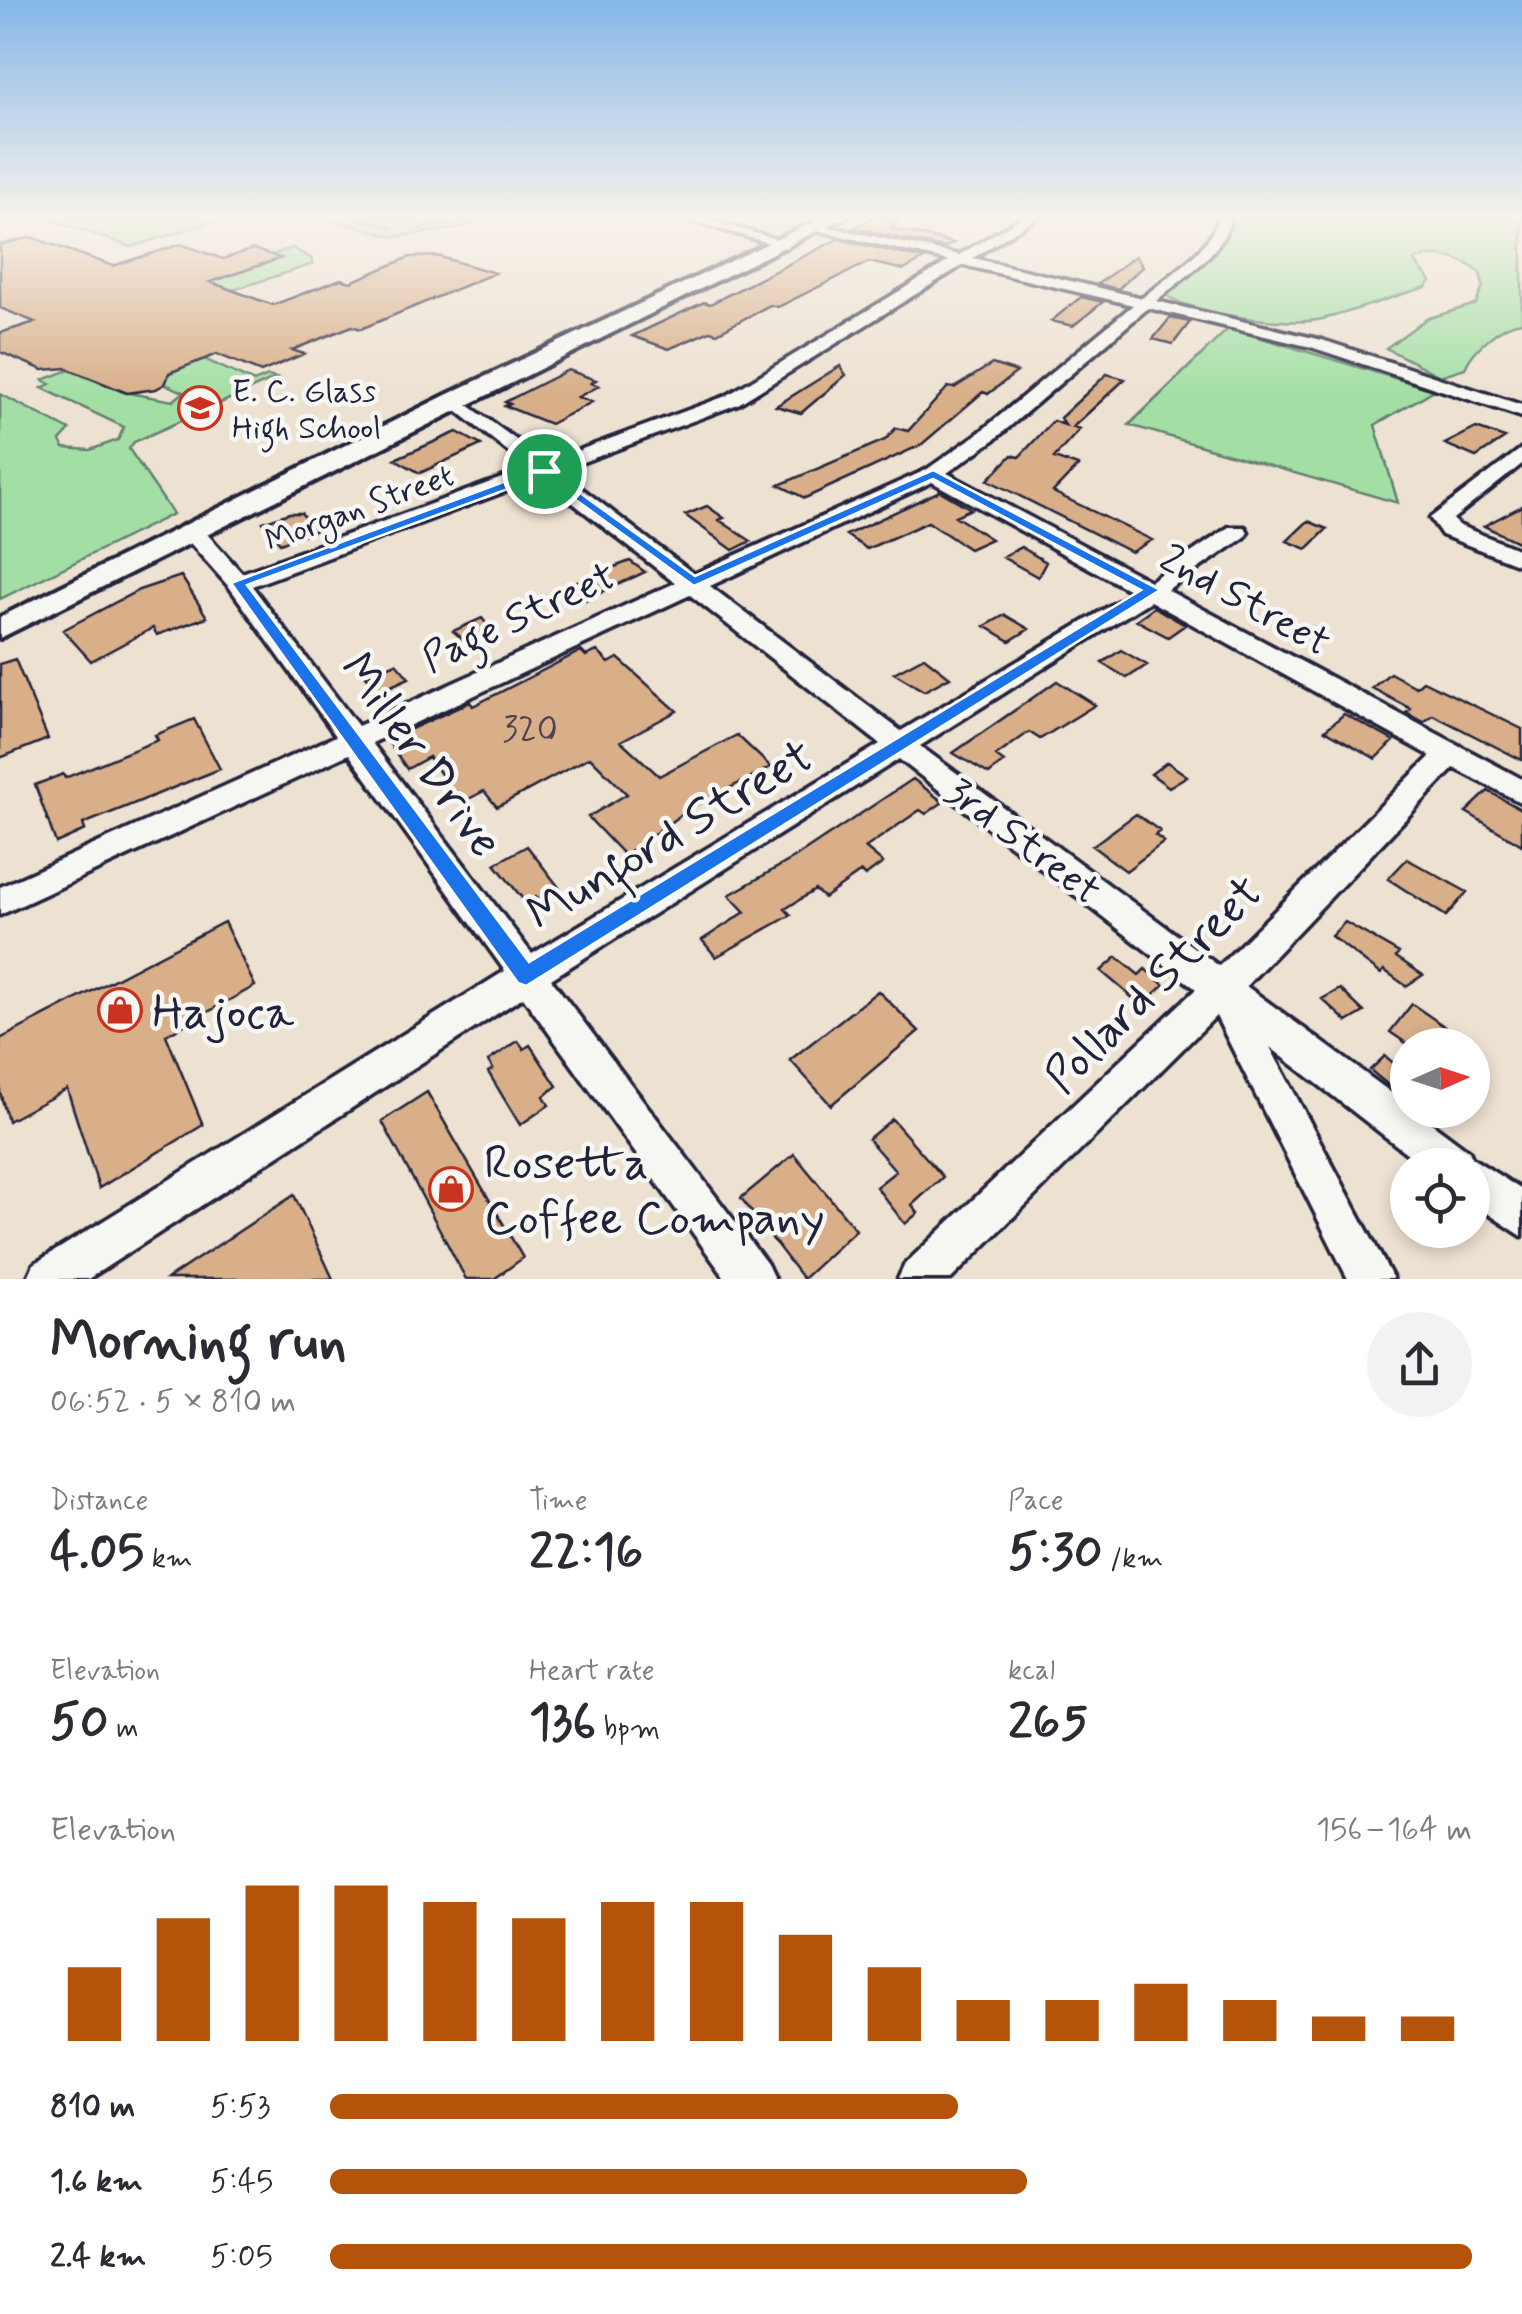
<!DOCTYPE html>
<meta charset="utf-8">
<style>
body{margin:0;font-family:Mynerve,sans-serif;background:#f2f2f3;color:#2b2b33;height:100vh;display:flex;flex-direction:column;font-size:38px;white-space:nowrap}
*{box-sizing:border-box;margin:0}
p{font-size:32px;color:#7c7c81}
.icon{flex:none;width:55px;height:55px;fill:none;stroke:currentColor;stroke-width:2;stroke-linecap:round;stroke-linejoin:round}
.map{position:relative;height:1279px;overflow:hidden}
.sheet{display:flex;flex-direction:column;background:#fff;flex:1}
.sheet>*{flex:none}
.needle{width:65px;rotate:87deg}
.controls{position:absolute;left:1390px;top:1028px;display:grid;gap:20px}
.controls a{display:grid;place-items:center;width:100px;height:100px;border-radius:50%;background:#fff;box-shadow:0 5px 15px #0003;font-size:50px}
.pin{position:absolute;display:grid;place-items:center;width:85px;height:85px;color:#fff;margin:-42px;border:5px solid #fff;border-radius:50%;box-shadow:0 2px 10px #0007}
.round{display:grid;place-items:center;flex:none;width:105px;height:105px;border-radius:52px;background:#f2f2f3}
.head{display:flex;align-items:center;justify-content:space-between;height:170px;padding:0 50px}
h1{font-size:55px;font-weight:700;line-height:75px}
.stats{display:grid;grid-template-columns:repeat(3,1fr);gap:15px;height:170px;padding:10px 50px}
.stats div{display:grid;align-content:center}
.stats b{font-size:50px;font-weight:700}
.stats small{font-size:28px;font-weight:400}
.stats p{font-size:28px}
.chart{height:280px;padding:20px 50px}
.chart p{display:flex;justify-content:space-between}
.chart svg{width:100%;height:180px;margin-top:10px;stroke:#b45309;stroke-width:6}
ul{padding:0 50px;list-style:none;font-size:32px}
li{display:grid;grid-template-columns:160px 120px 1fr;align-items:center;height:75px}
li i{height:25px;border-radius:12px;background:#b45309}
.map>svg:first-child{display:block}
.green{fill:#a3dfa5;stroke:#628070;stroke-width:2.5}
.building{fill:#d8af89;stroke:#22223b;stroke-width:2.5}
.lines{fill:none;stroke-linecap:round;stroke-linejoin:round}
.minor-casing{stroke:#22223b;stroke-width:7}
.major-casing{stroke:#22223b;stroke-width:8}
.minor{fill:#f6f6f2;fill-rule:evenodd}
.major{fill:#f6f6f2;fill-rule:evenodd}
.route{fill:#1a73e8;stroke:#fff;stroke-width:2.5;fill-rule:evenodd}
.labels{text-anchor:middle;stroke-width:9;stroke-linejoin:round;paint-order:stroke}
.far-poi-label{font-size:32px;fill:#22223b;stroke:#f6f6f2;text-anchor:start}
.far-street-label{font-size:32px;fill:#22223b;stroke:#f6f6f2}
.number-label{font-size:35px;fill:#50454e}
.street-label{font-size:40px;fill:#22223b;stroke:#f6f6f2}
.near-street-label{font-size:48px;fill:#22223b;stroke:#f6f6f2}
.near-poi-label{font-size:48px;fill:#22223b;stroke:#f6f6f2;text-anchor:start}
</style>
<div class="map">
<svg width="1522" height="1279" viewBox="0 0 1522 1279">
<rect width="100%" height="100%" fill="#ede1d2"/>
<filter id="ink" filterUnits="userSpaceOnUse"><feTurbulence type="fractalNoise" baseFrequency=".01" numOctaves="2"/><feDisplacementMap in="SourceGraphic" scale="20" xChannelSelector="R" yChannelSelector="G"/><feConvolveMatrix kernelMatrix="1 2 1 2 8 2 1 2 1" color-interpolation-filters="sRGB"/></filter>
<g filter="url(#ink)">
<!-- green -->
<path class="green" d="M40,216H231L131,247Z
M319,216H347L394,228L355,216H451L420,229L493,216L455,229L394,237Z
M1233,216H1522V322C1501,324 1473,349 1465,368L1440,376L1386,348L1426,319L1476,304L1483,286L1480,273C1463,258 1434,250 1414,261L1431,281L1426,287C1392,297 1357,310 1323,319C1290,327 1193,315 1166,295L1226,240Z
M292,248L311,258L313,264L215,296L208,283L279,259L271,255Z
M1229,328L1434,390L1375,425L1398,503L1129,425Z
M204,359L254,382L268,376L276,378L134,442L129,449L173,514L0,599V394L70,430L60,441L64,448L90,450L118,440L124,427L42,388L50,384L43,380L69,370L123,392L173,401L184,392L165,384L168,378L162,374Z"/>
<!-- building -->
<path class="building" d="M876,216H904L891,228L953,243L944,248L853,228Z
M31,237L113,266L181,244L223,259L253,249L281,258L210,282L273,305L341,279L351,282L410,257L437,256L495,273L361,329L352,326L292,350L304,354L261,372L217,354L169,373L165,384L156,389L127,393L66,368L43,370L0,352V333L35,322L0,308V245Z
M838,239L924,259L904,270L869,262L778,307L770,305L717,333L710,331L669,349L632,336L704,302L710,304Z
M1135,256L1143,266L1118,289L1098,284Z
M1081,297L1103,302L1073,326L1051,321Z
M1170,318L1190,322L1173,344L1153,339Z
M992,364L1017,372L988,394L983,392L921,445L805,498L779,485L885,440L896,428L908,431L948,387L954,388Z
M840,366L846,375L801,413L776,406Z
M568,370L596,380L591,383L599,386L578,397L592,402L550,424L505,406L510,404L505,402Z
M1107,374L1125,379L1073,427L1080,429L1054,458L1078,466L1053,492L1152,540L1131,552L988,480L1012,455L1019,457L1053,421L1065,425L1060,418Z
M1476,428L1505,438L1476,457L1445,444Z
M457,432L481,445L420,473L395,459Z
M940,491L971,509L955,516L991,539L969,549L928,522L867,549L846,535Z
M707,506L724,518L719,520L751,541L733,550L685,515Z
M1522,506V544L1484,526Z
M289,513H301L316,530L280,543L263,522Z
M1308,521L1327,529L1307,549L1287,541Z
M1021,547L1046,562L1038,577L1002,557Z
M630,561L645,572L585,600L562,587Z
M181,576L207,617L157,635L153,628L91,661L63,630L139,590Z
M1154,607L1185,625L1168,637L1136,620Z
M1005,615L1029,629L1010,641L985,626Z
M482,618L499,641L477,651L453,631Z
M1121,650L1147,665L1127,678L1102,663Z
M581,651L586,656L597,651L609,663L618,658L677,711L621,741L659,776L737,735L771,767L692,807L624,855L588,817L627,794L590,757L497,807L484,791L461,803L429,757L407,769L387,740L470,702L473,706Z
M924,657L950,677L924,691L894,673Z
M15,659L48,739L0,758V664Z
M396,663L409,678L378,692L366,676Z
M1390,673L1416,687L1423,681L1522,729V760L1433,715L1424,722L1406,713L1411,709L1372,688Z
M1057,681L1095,705L1040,739L1029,732L996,756L1004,762L989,774L953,753Z
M1344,714L1394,741L1376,759L1325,730Z
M194,719L220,769L83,824L85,830L56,843L35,785L63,774L65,778L158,740L155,735Z
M1167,762L1187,776L1169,787L1151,774Z
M913,779L943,802L926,814L920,810L865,848L883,863L865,876L861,872L824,898L815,890L785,909L791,915L716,957L702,940L745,912L729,895L794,858Z
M1488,791L1522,810V845L1466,812Z
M1136,814L1160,831L1155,835L1164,842L1126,871L1092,846Z
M527,846L561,890L541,903L536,897L526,903L495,864Z
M1407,859L1467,892L1446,916L1388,879Z
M224,922L255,986L166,1035L203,1125L99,1188L67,1089L8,1121L0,1092V1039Z
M1345,922L1399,953L1396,957L1423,975L1406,986L1384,970L1381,974L1331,936Z
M1117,957L1139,975L1145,969L1164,985L1141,1005L1101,971Z
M1340,989L1364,1012L1347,1022L1322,999Z
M878,991L919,1031L831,1105L790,1060Z
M1412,1004L1451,1031L1440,1045H1409L1390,1032Z
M518,1041L524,1049L530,1045L557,1086L544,1096L549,1105L520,1125L488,1072L493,1069L488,1061Z
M1385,1056L1408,1075V1086L1399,1094L1370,1070Z
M427,1092L523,1258L494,1279H466L382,1121Z
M892,1119L943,1177L912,1205L918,1213L905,1224L876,1187L896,1171L868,1139Z
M794,1154L856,1230L803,1279L741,1198Z
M294,1195L333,1279H167Z"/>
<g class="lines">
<!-- minor casing -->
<g class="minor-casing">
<path id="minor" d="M674,216H695L793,244L786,248Z
M1024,216H1039L973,258L1142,298C1169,275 1210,252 1219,216H1231C1224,253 1183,278 1156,301L1322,340L1522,405V417L1311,347L1148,308L994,440L947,473L1150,581L1229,527H1245L1248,532L1245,537L1167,590L1522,779V803L1454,768L1246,986L1408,1105V1110H1414L1469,1151L1472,1158L1522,1190V1236L1472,1203V1165H1422L1270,1047L1393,1279H1348L1216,1016L951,1279H898L905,1264L1196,989L899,759L551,979L767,1264L774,1279H726L523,997L88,1279H27L34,1264L505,971L349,754L0,915V887L336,736L230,588L183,535L180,530L183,525H199L242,573L529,468L448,404V396L454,395L547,462L726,396L949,261L816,230V224L959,255ZM963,265L1133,305L980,432L926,470L694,574L559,471L738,404ZM541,478L675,583L358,726L252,586ZM932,482L1133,592L901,731L710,586ZM690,595L880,744L532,954L372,743ZM1150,601L1431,756L1219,966L920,746Z
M1522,448V464L1453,519L1458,525L1522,551V566L1442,535L1430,518Z"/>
</g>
<!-- major casing -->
<g class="major-casing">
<path id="major" d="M826,216H847L0,638V617L446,395Z"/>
</g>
<!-- minor -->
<use href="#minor" class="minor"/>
<!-- major -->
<use href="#major" class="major"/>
</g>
</g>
<!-- sky -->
<linearGradient id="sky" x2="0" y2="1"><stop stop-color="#84b7e8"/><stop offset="0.55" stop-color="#f7f2eb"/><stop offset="1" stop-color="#f7f2eb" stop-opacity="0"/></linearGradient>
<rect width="1522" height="395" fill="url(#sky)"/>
<!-- route -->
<path class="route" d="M544,467L695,576L933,470L1160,590L526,986L518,983L231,583ZM543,476L694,586L933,479L1141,590L529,962L247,585Z"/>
<!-- icons -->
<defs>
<g id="school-ring" transform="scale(2.25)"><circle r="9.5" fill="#f6f6f2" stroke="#c8321e" stroke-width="1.5"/><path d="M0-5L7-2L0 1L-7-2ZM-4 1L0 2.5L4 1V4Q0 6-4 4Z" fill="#c8321e"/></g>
<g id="shop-ring" transform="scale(2.25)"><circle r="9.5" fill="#f6f6f2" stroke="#c8321e" stroke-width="1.5"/><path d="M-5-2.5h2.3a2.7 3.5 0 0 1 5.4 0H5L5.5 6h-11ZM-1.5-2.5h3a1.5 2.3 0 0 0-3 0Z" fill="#c8321e"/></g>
</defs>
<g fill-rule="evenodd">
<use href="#school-ring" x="200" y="408"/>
<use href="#shop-ring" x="120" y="1010"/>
<use href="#shop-ring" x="451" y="1189"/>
</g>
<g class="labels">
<!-- far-poi labels -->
<g class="far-poi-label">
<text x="232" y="401">E. C. Glass<tspan x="232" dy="37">High School</tspan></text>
</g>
<!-- far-street labels -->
<g class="far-street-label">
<text transform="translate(359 507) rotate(-20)" y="11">Morgan Street</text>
</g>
<!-- number labels -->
<g class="number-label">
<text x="530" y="740">320</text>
</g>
<!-- street labels -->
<g class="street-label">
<text transform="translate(1246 599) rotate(29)" y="14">2nd Street</text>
<text transform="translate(518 616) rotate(-25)" y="14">Page Street</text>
<text transform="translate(1024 840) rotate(37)" y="14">3rd Street</text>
</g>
<!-- near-street labels -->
<g class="near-street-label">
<text transform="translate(423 754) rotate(54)" y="17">Miller Drive</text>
<text transform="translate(669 833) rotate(-31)" y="17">Munford Street</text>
<text transform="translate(1152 983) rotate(-45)" y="17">Pollard Street</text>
</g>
<!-- near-poi labels -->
<g class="near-poi-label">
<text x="152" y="1027">Hajoca</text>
<text x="484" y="1178">Rosetta<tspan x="484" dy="55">Coffee Company</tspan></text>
</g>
</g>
</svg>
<div class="controls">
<a><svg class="needle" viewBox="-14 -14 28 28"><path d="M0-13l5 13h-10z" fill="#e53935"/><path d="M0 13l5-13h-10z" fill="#7c7c81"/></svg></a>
<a><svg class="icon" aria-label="locate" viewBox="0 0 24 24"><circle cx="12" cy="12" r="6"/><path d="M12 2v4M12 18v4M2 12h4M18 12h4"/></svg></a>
</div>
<div class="pin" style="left:544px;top:471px;background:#1e9e55"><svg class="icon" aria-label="arrive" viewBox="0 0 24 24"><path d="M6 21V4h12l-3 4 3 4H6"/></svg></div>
</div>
<section class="sheet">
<div class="head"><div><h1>Morning run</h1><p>06:52 · 5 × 810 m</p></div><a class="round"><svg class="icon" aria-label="share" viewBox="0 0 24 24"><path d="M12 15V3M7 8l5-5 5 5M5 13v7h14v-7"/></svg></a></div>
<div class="stats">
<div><p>Distance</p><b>4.05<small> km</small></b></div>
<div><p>Time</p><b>22:16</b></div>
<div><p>Pace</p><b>5:30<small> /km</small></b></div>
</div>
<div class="stats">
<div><p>Elevation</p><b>50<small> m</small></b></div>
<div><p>Heart rate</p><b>136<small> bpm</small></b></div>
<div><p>kcal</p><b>265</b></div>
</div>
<div class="chart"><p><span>Elevation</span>156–164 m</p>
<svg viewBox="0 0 160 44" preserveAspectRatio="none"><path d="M5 44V26M15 44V14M25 44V6M35 44V6M45 44V10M55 44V14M65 44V10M75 44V10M85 44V18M95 44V26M105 44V34M115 44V34M125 44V30M135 44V34M145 44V38M155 44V38"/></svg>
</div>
<ul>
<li><b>810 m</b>5:53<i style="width:55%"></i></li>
<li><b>1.6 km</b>5:45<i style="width:61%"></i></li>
<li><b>2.4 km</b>5:05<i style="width:100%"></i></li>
</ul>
</section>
